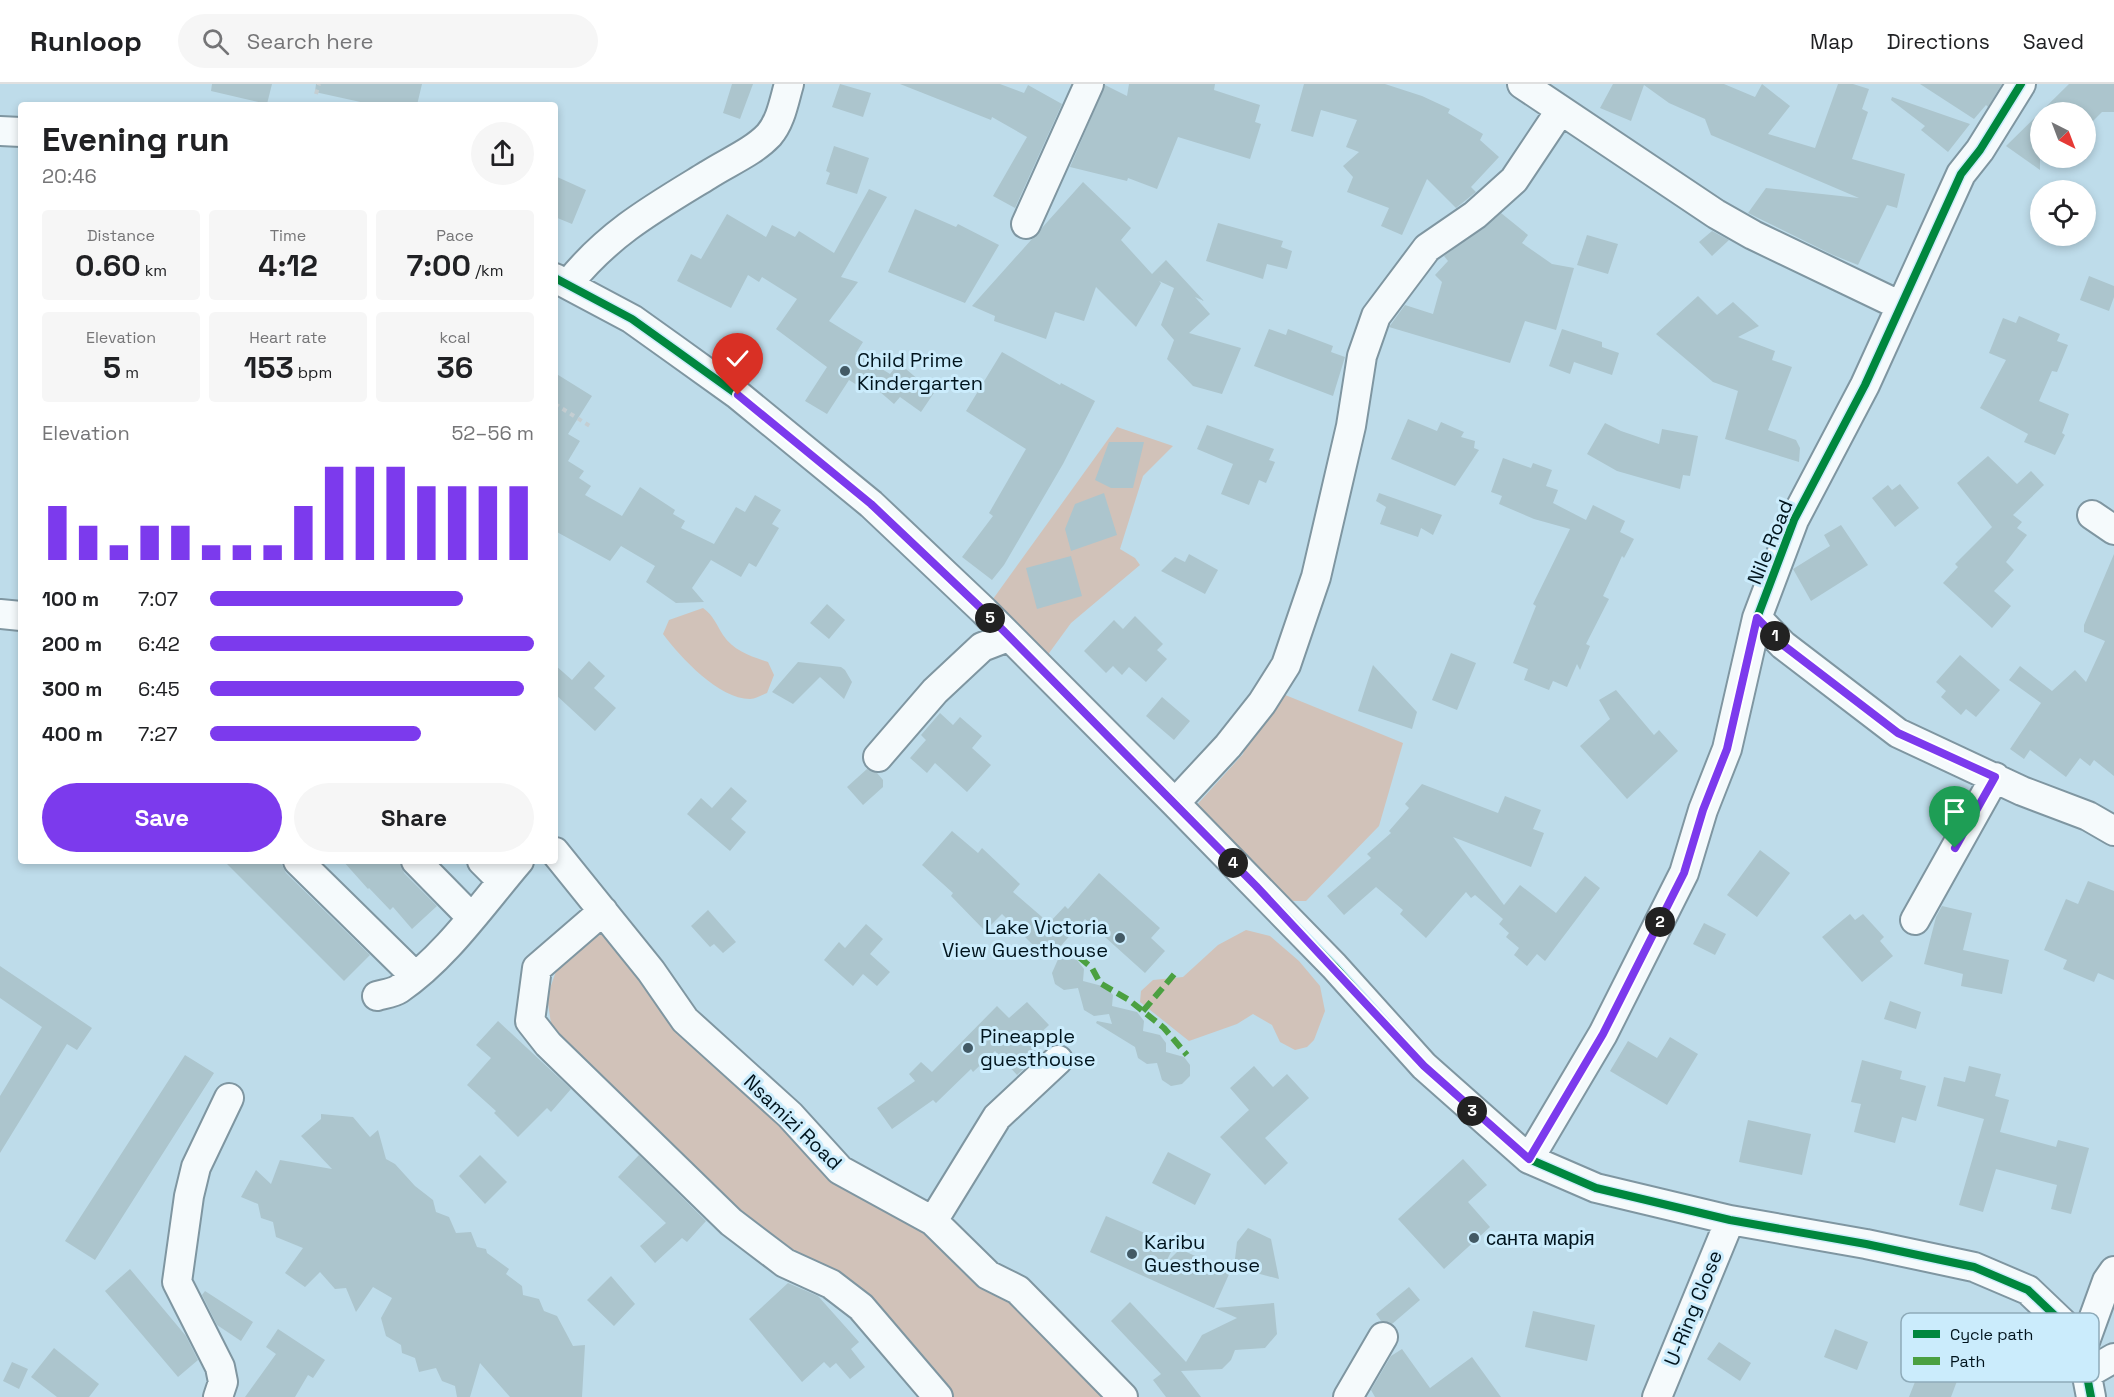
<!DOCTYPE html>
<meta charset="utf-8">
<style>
body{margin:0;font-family:"Space Grotesk",sans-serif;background:#f6f6f6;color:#202124;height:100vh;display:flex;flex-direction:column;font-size:22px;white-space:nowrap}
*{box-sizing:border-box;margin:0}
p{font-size:20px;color:#757577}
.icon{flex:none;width:33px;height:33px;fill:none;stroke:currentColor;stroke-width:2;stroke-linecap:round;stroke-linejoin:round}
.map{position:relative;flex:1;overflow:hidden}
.panel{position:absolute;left:18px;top:18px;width:540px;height:762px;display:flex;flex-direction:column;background:#fff;border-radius:6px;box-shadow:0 3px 9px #0003}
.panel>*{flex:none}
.needle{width:39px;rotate:138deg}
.fabs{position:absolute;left:2030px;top:18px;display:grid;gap:12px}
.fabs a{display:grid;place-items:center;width:66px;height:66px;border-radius:50%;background:#fff;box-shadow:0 3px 9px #0003;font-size:30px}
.pin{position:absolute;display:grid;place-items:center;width:51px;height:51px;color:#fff;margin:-62px -26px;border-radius:50% 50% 50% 0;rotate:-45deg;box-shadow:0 0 6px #0007}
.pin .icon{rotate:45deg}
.km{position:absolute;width:30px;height:30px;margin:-15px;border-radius:50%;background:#222;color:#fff;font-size:16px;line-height:30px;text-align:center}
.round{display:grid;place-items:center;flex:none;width:63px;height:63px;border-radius:32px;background:#f6f6f6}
.overview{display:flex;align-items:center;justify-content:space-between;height:102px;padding:0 24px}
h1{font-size:33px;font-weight:600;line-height:45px}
.figures{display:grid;grid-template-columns:repeat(3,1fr);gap:9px;height:102px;padding:6px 24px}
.figures div{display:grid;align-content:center;border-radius:6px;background:#f6f6f6;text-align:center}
.figures b{font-size:30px;font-weight:600}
.figures small{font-size:16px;font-weight:400}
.figures p{font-size:16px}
.chart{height:168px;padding:12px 24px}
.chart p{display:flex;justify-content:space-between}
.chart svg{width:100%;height:108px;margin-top:6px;stroke:#7c3aed;stroke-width:6}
.action{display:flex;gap:12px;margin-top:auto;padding:12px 24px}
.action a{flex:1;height:69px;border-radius:36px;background:#7c3aed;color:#fff;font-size:24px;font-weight:600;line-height:69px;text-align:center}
.action a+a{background:#f6f6f6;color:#202124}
ul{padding:0 24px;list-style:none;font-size:20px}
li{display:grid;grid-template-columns:96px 72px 1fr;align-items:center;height:45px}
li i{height:15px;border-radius:8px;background:#7c3aed}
header{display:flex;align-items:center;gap:36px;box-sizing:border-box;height:84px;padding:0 30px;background:#fff;border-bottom:2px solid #e0e0e0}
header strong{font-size:28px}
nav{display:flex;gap:33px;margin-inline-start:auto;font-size:21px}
.search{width:420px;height:54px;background:#f6f6f6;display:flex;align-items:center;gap:15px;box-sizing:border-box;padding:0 21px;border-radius:33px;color:#757577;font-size:22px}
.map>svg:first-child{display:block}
.green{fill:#d1c2b9}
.building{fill:#acc5cd}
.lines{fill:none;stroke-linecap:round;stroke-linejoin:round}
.minor-casing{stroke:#7f96a1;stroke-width:32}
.path{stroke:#c4ced2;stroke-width:4;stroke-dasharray:4.5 4.5;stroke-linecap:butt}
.minor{stroke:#f5fafc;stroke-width:28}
.quiet{stroke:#4ba041;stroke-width:6;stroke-dasharray:12 6;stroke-linecap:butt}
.cycleway-casing{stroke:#cbecfc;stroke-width:11}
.cycleway{stroke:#00873e;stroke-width:8}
.route-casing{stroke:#fff;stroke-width:12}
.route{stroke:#7c3aed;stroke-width:8}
.poi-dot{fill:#435a65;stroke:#cbecfc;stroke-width:2}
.labels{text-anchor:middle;stroke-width:6;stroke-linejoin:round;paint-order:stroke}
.poi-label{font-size:20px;fill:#01141d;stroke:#cbecfc;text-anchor:start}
.street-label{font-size:20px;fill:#01141d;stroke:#cbecfc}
.key{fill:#cbecfc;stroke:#8eabb9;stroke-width:1.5}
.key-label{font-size:16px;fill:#01141d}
</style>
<header>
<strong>Runloop</strong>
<div class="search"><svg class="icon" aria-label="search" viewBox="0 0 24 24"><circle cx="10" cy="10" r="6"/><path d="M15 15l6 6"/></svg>Search here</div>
<nav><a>Map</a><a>Directions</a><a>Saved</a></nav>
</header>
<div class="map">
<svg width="2114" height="1313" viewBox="0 0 2114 1313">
<rect width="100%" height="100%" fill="#bedcea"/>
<!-- green -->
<path class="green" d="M1117,343L1173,362L1143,392L1120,465L1135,474L1140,481L1071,539L1044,576L993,515Z
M703,524C714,532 716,540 723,551C734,567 750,572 768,578L774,591L767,609C762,611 756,615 750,615C719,615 681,574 663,550L669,536Z
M1261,601L1403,659L1379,742L1306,817H1293L1194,724L1243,670Z
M582,826L675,932L995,1200L1101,1313H929L830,1197L766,1152L554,959L547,913L568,853Z
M1246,846L1270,852L1299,877L1320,902L1325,927L1314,956L1307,963L1295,966L1280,958L1272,941L1253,930L1237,940L1189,957L1140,918L1141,907L1153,896L1183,893L1218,861Z"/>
<!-- building -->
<path class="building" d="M212,0H272L267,20L211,7Z
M316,0H422L417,21H374L315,8Z
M732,0H753L740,35L723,29Z
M840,0L871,9L863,33L832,23Z
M900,0H1000L1024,9L1028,1L1062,20L1015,124L993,112L1027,53L992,33L991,36Z
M1129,0H1215L1214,6L1260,21L1255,38L1261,40L1250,75L1178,53L1157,105L1128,94L1127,97L1070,83L1105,1L1127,12Z
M1304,0H1385L1422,12L1450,25L1448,29L1483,50L1480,56L1499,73L1471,103L1476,108L1456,124L1427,95L1402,151L1381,142L1389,124L1347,108L1353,93L1343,82L1359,68L1346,63L1357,36L1321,26L1313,53L1291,47Z
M1613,0H1724L1755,13L1762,0L1790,22L1768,50L1815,64L1838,0H1853L1869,5L1862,25L1868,28L1852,75L1905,90L1897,124L1887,121L1858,181L1833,171L1748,129L1766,104L1859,114L1711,51L1705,35L1669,19L1644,1L1631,37L1600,24Z
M1920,0H2002L1988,23L1986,21L1974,35Z
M2069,0H2114V28H2102L2085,45V28H2040V86L2006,62Z
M1892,13L1970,40L1948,68L1921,46L1925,42L1891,16Z
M834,62L869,74L857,110L826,100L830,89L826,87Z
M555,92L586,106L572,140L555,133Z
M1083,98L1131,144L1121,156L1152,190L1166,176L1204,217L1195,213L1210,230L1189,249L1241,264L1222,310L1193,302L1167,275L1174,256L1161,241L1174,204L1159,197L1161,199L1136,243L1096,203L1084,237L1055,228L1046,255L994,237L995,232L972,222Z
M869,105L887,113L841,193L858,198L829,237L863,258L856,269L890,290L899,279L920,297L923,293L938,303L921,328L900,313L894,320L865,295L860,303L849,296L827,330L805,317L827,283L776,245L797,215L762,193L759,198L748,191L731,224L677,197L691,170L701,175L727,130L766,153L772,141L795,153L799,147L834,169Z
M915,125L956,143L958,140L999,161L965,219L888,188Z
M1501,129L1528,151L1522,159L1552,180L1574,184L1556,246L1525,237L1510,279L1389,243L1405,221L1433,230L1442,198L1435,191L1448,177L1444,172Z
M1218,139L1283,157L1281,163L1292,167L1287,185L1267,180L1263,195L1206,177Z
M1712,147L1729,156L1712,172L1699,158Z
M1587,151L1618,160L1608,190L1577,181Z
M2089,192L2114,202V213L2109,227L2080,216Z
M1698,212L1717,231L1733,218L1759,242L1738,253L1775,267L1772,276L1792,283L1768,346L1796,356L1800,364L1799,378L1725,355L1738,307L1713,298L1656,250Z
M2019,232L2060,250L2057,257L2068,261L2057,288L2052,287L2039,317L2069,330L2062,349L2065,351L2055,371L2024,358L2028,350L1980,324L2006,276L1989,269L2003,234L2016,239Z
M1269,245L1286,251L1288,245L1333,262L1331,268L1345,273L1333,312L1254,282Z
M1562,245L1602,258V263L1619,269L1612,291L1574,278L1570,290L1549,282Z
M1002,268L1060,301L1061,299L1095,317L1063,380L1004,481L992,496L962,473L993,432L989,429L1026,365L966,327Z
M555,289L592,312L568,350L580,357L568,377L584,387L579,394L591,402L585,411L622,432L640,403L675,426L673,430L685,437L681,444L714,460L736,423L745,428L755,411L781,426L772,440L779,444L756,483L749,479L741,493L711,476L692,504L704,518L676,519L646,498L655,482L621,462L610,477L555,447Z
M1408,335L1437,347L1441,338L1464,348L1461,353L1475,357L1474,364L1479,366L1455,402L1391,375Z
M1605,339L1621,347L1659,360L1662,345L1698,352L1690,392L1683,391L1680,405L1617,387L1587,370Z
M1207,341L1274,365L1269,376L1275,378L1266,399L1259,396L1249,421L1221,410L1233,380L1197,365Z
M1109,358H1144L1133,404H1111L1095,396Z
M1988,372L2017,400L2031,387L2044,401L2013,431L2022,438L2017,444L2027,451L2006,478L2014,486L1994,507L2011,522L1992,544L1943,499L1958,483L1955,480L1992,443L1957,399Z
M1503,374L1531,384L1533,379L1552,386L1546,402L1558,406L1553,419L1586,436L1593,421L1625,437L1620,448L1634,455L1624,474L1622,472L1603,512L1609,515L1586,560L1590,562L1580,586L1577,580L1567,603L1553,597L1549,606L1524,596L1528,585L1513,579L1536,522L1533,520L1570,445L1534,435L1499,420L1502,412L1491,408Z
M1900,400L1919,424L1895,443L1872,414L1888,401L1892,406Z
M1104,409L1117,451L1071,467L1065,445L1075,420Z
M1379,409L1442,431L1433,451L1421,444L1418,453L1380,440L1386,423L1376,417Z
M1841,441L1868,481L1811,517L1793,485L1830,462L1824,451Z
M1189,470L1218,486L1205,510L1161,487L1175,473L1185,478Z
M2114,470V692L2094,676L2090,682L2080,674L2066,693L2030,666L2024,675L2010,665L2041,619L2009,596L2020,582L2052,607L2075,586L2086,598L2105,557L2084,548V541Z
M1071,472L1082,512L1037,525L1026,484Z
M827,520L845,536L829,555L810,539Z
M1135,532L1163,560L1157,566L1167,575L1146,598L1129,583L1122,591L1113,582L1106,589L1084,567L1114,536L1123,545Z
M1451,569L1476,579L1457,626L1432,616Z
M1960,571L2000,606L1976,633L1966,625L1961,631L1941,613L1946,607L1936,598Z
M589,577L605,592L594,604L616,624L595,647L555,610V581L572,596Z
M798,578L841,583L845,586L852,598L844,615L820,593L793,620L772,608Z
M1373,581L1417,628L1412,645L1358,627Z
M1616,606L1654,651L1659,646L1678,667L1627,715L1580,662L1610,635L1599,616Z
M1162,613L1190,637L1174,656L1146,632Z
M940,629L953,641L960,633L982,652L972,664L991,681L967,708L935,679L927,689L910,674L926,656L921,651Z
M867,685L877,689L883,696V703L863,721L847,703Z
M1422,700L1498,729L1505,712L1541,726L1533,745L1544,749L1531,783L1453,753L1504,821L1520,801L1556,829L1585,792L1600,804L1545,877L1537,870L1527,882L1514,871L1519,864L1506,853L1509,849L1499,840L1503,835L1475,811L1471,814L1466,808L1426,854L1400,830L1403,826L1376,803L1344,831L1327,812L1371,774L1367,770L1391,749L1389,747L1409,724L1405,720Z
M731,703L747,717L731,735L746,748L730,767L687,730L701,714L712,724Z
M952,747L978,769L982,764L1020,800L1013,808L1049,839L1065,822L1068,825L1099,789L1160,844L1151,854L1165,867L1145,889L1085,835L1048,876L1002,830L985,847L951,812L953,809L922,781Z
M1760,766L1790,789L1757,833L1727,811Z
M224,777H280L286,789L370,871L344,897Z
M343,777H400L404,789L437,822L412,845L393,823L390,826L369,804L368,805Z
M2088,797L2114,807V896L2098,889L2094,898L2063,885L2067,876L2044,866L2066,815L2078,820Z
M1942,822L1972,829L1963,866L2009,876L2002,910L1961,902L1963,890L1924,880L1936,833Z
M708,826L736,858L723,869L714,860L710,863L691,842Z
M1850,830L1855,836L1863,830L1884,853L1880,857L1893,872L1862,898L1822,853Z
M1704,839L1726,850L1715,871L1693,860Z
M866,840L883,855L870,870L890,888L877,902L863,890L853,902L824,876L839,858L845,864Z
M1059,873L1077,876L1084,885L1083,897L1106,903L1113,911L1112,922L1137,928L1144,937L1143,947L1160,951L1166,959V968L1184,973L1190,981V992L1182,1000L1171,1002L1162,996L1157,979L1147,980L1138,974L1135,963L1096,939L1097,937L1112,940L1109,930L1094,932L1084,926L1078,904L1064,906L1055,900L1052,889Z
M0,882L92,944L77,966L67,960L0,1069V1012L42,943L0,914Z
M1890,917L1921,928L1916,945L1884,935Z
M1027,918L1049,941L1031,958L1041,969L1017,991L995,967L973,988L971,985L936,1019L933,1016L892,1045L877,1024L915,997L909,990L921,978L932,988L997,922L1009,934Z
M498,937L571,1005L551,1028L547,1024L518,1053L494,1029L496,1027L467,1001L491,974L476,961Z
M1670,953L1698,970L1667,1021L1610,987L1628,957L1657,974Z
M185,971L214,989L95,1176L65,1157Z
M1862,976L1902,987L1900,995L1926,1002L1916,1037L1902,1033L1895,1059L1854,1048L1861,1020L1851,1018Z
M1254,982L1273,1003L1287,990L1309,1014L1265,1054L1288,1079L1265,1101L1220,1053L1249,1026L1230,1004Z
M1969,982L2001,990L1995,1012L2009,1016L2000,1048L2056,1063L2058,1056L2089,1064L2071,1130L2051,1125L2057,1101L1996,1085L1983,1128L1959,1121L1984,1035L1937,1022L1944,993L1965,998Z
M321,1030L353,1033L370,1053L378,1046L386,1075L395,1080L415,1102L433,1116L436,1128L449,1133L456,1149L471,1148L477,1163L486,1165L487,1169L509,1185L506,1190L522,1202L523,1211L539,1215L544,1227L557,1232L573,1262L585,1261L582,1313H510L480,1279L470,1313H457L455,1302L442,1297L436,1284L419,1288L415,1274L402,1269L401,1261L386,1252L381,1234L392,1214L373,1203L356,1228L346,1204L335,1205L320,1188L305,1203L285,1189L303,1164L276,1153L273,1138L261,1134L258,1120L241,1113L256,1086L271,1100L280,1076L332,1085L301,1052L321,1035Z
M1748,1036L1811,1050L1802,1091L1739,1078Z
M1168,1068L1211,1090L1195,1121L1152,1099Z
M480,1071L507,1098L485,1120L459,1092Z
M639,1071L706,1137L687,1158L682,1154L655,1179L640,1162L666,1139L618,1093Z
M1463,1075L1487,1101L1468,1118L1490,1143L1444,1185L1398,1135Z
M1106,1132L1174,1162L1165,1180L1180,1165L1230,1188L1214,1224L1090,1168Z
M1248,1144L1271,1155L1279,1195L1234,1183L1237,1158Z
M130,1185L186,1252L198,1276L178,1293L105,1207Z
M611,1192L635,1220L614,1242L587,1216Z
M788,1199L818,1212L859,1258L851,1265L865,1283L850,1295L836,1279L830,1284L824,1278L802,1298L749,1235Z
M1409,1203L1420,1216L1392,1240L1381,1237L1376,1230Z
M205,1207L253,1238L241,1257L217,1241L202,1211Z
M1130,1218L1186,1278L1202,1251L1237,1234L1215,1224L1274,1219L1277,1250L1265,1264L1235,1266L1231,1276L1222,1285L1181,1287L1201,1313H1166L1153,1296L1161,1290L1111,1237Z
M1533,1227L1595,1241L1587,1277L1525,1263Z
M278,1245L325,1276L313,1294L308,1291L295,1313H245L276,1270L266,1263Z
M1835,1245L1868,1258L1857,1286L1824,1273Z
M1719,1258L1751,1279L1740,1297L1707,1275Z
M54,1264L99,1300L89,1313H57L31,1293Z
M1402,1265L1430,1304L1472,1273L1501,1313H1375L1371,1306L1391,1272Z
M1924,1275L1960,1289L1951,1313H1909Z
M12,1278L28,1285L19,1305L3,1297Z"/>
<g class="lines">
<!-- minor casing -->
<g class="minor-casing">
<path id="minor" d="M1522,0L1716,130L1753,151L1901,222
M0,47L21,48
M1026,140L1089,0
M555,194L632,235L674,265L738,311L871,420L984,527L1175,719L1334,882L1424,982L1529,1075L1596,1104L1730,1136L1866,1160L1974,1183L2028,1206L2071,1247L2082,1266L2091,1313
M569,199C609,149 654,124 708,91C728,78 753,68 769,51C781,37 784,17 789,0
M2092,431L2114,446
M0,530L21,532
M1757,534L1783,561L1898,649L2022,707L2088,732L2114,747
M878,673L935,607L982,563L1008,553
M1175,719L1228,662L1262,619L1286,581L1316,493L1351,342L1362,272L1376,232L1427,164L1475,131L1514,96L1560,27
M555,768L651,887L685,936L790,1031L840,1086L933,1137L988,1191L1018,1206L1123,1313
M298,777L415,892
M416,777L471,833
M482,777L502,797
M603,827L537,884L530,937L548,960L731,1138L785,1179L831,1200L861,1223L938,1313
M1915,836L1995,693
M377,912C384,910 393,909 399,905C445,874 483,819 519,777
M1529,1075L1603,950L1684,789L1703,726L1727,665L1757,534L1794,436L1865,301L1961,90L1980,66L2021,0
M933,1137L997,1033L1058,976
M2082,1266L2107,1197L2114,1187
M2088,1289L2114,1274
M218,1313L223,1298L220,1283L177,1198L189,1112L196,1083L229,1014
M1348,1313L1383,1253
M1657,1313L1730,1136"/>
</g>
<!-- path -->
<path class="path" d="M316,10L319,0
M555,320L593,344"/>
<!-- minor -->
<use href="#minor" class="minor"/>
<!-- quiet -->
<path class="quiet" d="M1079,873L1092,884L1100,899L1129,916L1164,944L1187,971
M1143,927L1177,887"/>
<!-- cycleway casing -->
<g class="cycleway-casing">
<path id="cycleway" d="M555,194L632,235L674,265L738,311L871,420L984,527L1175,719L1334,882L1424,982L1529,1075L1596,1104L1730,1136L1866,1160L1974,1183L2028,1206L2071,1247L2082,1266L2091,1313
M1529,1075L1603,950L1684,789L1703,726L1727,665L1757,534L1794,436L1865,301L1961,90L1980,66L2021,0"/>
</g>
<!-- cycleway -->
<use href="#cycleway" class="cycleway"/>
</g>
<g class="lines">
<!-- route casing -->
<g class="route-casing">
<path id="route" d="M738,311L871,420L984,527L1256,802L1424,982L1529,1075L1603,950L1684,789L1703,726L1727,665L1757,534L1783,561L1898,649L1995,693L1955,764"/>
</g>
<!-- route -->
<use href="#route" class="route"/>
</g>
<!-- markers -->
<g class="poi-dot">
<circle cx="845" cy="287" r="6"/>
<circle cx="1120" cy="854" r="6"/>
<circle cx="968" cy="964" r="6"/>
<circle cx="1474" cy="1154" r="6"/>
<circle cx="1132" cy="1170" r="6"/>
</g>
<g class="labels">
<!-- poi labels -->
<g class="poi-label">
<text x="857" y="283">Child Prime<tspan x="857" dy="23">Kindergarten</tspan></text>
<text x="1108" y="850" text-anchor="end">Lake Victoria<tspan x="1108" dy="23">View Guesthouse</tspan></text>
<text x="980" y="959">Pineapple<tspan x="980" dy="23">guesthouse</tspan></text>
<text x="1486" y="1161">санта марія</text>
<text x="1144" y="1165">Karibu<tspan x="1144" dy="23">Guesthouse</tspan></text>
</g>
<!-- street labels -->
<g class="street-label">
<text transform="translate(1770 458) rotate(-68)" y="7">Nile Road</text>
<text transform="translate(793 1038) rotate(44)" y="7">Nsamizi Road</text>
<text transform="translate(1693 1224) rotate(-68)" y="7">U-Ring Close</text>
</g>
</g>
<!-- legend -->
<rect x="1901" y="1229" width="198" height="69" rx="9" class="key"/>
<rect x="1913" y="1246" width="27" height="8" fill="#00873e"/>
<rect x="1913" y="1273" width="27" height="8" fill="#4ba041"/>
<g class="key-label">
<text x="1950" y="1256">Cycle path</text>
<text x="1950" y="1283">Path</text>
</g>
</svg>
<div class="fabs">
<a><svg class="needle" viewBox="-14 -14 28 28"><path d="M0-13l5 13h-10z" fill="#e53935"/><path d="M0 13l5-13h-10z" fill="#757577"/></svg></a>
<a><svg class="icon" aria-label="locate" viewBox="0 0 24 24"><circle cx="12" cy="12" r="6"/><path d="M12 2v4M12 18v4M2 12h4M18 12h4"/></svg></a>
</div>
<div class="pin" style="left:1955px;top:764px;background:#1e9e55"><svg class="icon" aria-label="arrive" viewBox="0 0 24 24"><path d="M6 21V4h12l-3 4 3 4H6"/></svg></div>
<div class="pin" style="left:738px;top:311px;background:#d93025"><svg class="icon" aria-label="check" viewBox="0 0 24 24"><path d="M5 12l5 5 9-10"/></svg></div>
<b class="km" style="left:1775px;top:552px">1</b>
<b class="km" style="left:1660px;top:838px">2</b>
<b class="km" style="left:1472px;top:1027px">3</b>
<b class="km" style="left:1233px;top:779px">4</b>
<b class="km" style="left:990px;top:534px">5</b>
<section class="panel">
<div class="overview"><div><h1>Evening run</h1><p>20:46</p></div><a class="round"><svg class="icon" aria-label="share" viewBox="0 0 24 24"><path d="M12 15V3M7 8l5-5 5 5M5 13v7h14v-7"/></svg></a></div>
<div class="figures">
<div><p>Distance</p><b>0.60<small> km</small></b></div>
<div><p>Time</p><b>4:12</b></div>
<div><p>Pace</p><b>7:00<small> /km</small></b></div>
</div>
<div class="figures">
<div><p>Elevation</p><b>5<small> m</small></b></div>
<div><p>Heart rate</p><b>153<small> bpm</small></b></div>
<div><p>kcal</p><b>36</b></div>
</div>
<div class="chart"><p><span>Elevation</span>52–56 m</p>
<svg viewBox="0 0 160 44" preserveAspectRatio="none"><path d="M5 44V22M15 44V30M25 44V38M35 44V30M45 44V30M55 44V38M65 44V38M75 44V38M85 44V22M95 44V6M105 44V6M115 44V6M125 44V14M135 44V14M145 44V14M155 44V14"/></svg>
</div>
<ul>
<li><b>100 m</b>7:07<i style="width:78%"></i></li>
<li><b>200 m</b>6:42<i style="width:100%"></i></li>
<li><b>300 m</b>6:45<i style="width:97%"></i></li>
<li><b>400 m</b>7:27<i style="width:65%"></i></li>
</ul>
<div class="action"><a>Save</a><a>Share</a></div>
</section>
</div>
